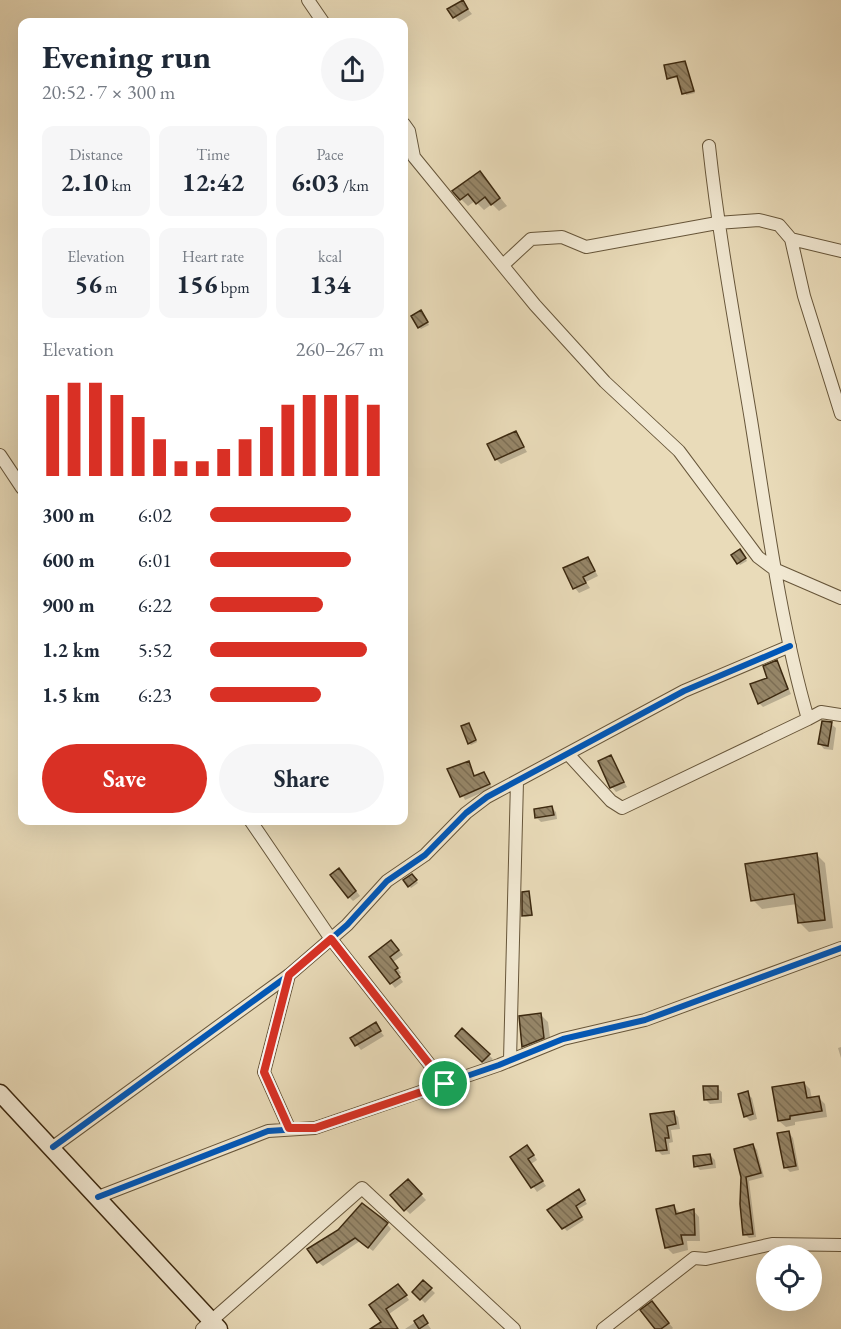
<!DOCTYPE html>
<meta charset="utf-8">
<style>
body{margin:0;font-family:"EB Garamond",serif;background:#f6f6f7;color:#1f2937;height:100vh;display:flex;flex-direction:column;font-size:22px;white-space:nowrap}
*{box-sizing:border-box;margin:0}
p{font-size:20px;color:#747a83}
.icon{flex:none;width:33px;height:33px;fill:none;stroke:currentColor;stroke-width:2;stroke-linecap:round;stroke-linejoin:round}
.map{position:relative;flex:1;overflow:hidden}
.sheet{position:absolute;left:18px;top:18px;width:390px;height:807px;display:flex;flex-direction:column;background:#fff;border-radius:12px;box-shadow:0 6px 24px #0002}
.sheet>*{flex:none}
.tools{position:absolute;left:756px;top:1245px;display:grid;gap:12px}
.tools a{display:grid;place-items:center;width:66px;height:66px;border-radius:50%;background:#fff;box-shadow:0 6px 24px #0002;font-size:30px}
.pin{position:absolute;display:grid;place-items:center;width:51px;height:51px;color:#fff;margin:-26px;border:3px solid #fff;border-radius:50%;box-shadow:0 2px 6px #0007}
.round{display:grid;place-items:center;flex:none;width:63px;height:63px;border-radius:32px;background:#f6f6f7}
.head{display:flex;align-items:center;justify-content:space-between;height:102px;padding:0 24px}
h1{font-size:33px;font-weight:700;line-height:45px}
.figures{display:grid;grid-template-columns:repeat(3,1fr);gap:9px;height:102px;padding:6px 24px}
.figures div{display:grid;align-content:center;border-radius:12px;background:#f6f6f7;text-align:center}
.figures b{font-size:26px;font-weight:700}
.figures small{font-size:16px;font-weight:400}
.figures p{font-size:16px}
.chart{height:168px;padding:12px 24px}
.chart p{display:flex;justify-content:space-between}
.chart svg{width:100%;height:108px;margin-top:6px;stroke:#d93025;stroke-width:6}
.primary-button{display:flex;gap:12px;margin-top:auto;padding:12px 24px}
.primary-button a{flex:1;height:69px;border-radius:36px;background:#d93025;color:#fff;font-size:24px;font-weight:700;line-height:69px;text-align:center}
.primary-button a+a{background:#f6f6f7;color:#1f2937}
ul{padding:0 24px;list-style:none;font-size:20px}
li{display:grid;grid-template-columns:96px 72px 1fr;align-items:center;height:45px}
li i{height:15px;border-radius:8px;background:#d93025}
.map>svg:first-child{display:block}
.shadow{fill:#0003}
.building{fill:url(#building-back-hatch);stroke:#3c2910;stroke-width:1.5}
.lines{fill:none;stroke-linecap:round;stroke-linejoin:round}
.street-casing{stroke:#67563a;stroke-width:14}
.secondary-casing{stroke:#3c2910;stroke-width:19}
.street{stroke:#f1e8d2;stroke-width:12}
.secondary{stroke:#f1e8d2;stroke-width:16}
.cycleway-casing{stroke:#f1e8d2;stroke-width:10}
.cycleway{stroke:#0057b8;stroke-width:6}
.route-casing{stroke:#fff;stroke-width:12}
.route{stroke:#d93025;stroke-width:8}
</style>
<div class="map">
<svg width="841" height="1329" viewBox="0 0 841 1329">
<defs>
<pattern id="building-back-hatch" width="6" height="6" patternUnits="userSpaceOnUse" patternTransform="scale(1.5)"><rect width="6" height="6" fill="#968668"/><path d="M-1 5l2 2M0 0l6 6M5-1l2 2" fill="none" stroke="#7c6e54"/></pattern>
</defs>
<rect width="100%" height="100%" fill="#e9dbb9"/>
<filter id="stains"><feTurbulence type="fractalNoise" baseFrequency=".00333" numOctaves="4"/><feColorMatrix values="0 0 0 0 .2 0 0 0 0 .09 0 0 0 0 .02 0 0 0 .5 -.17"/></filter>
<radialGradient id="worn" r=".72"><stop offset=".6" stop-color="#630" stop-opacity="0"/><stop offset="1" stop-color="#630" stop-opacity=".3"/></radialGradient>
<!-- shadow -->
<path class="shadow" d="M462,2L472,14L459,22L449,10Z
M685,62L695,93L686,95L679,78H669Z
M480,173L507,206L499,211L492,204L484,210L475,201L468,206L461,199Z
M423,314L429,325L421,329L419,327Z
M516,433L527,452L501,464L496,459Z
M742,553L747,561L740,565L733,556Z
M588,559L598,576L586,582L590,588L579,593L575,588Z
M777,662L791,694L763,707L759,703Z
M469,724L477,742L471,745L469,743Z
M831,724L836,728L833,750L824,749L820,744Z
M611,757L627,787L616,792L612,787Z
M468,763L476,777L484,774L492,788L465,800L450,769Z
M551,807L556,812L557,819L541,822L537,818Z
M816,854L825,863L833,928L809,932L800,923L797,904L762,909L753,900Z
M344,875L360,896L353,901L349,897Z
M412,876L418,883L411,888L405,881Z
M529,893L533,916L525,917L523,915Z
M396,946L403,955L393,962L401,973L398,975L403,982L395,988L371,957Z
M541,1015L548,1022L551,1045L531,1053L524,1046Z
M375,1024L384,1036L361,1050L352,1039Z
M462,1030L493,1059L486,1065L457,1036Z
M841,1047V1058L838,1048Z
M804,1083L810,1089L812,1099L819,1098L825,1104L827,1117L795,1122V1125L786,1127L779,1121Z
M717,1088L722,1092V1103L710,1104L705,1099Z
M747,1093L752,1098L757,1119L750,1121L745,1116Z
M673,1112L678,1117L680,1129L671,1130L673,1142L669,1143L670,1154L662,1155L658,1151L652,1116Z
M789,1133L793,1138L799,1170L790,1172L786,1168Z
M753,1145L757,1150L764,1177L749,1181L756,1237L749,1238L745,1234L742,1177Z
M532,1152L537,1160L531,1164L546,1186L537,1192L512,1157Z
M710,1155L715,1160L716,1168L700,1170L696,1166Z
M408,1181L426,1200L410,1214L392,1196Z
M581,1194L587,1204L578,1209L584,1220L567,1231L564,1228Z
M674,1207L681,1214L693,1210L699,1217L700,1241H687L688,1250L673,1254L666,1247Z
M387,1224L391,1229L373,1251L360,1241L323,1266L318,1262L339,1231Z
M803,1254H811L815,1259L816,1281H812V1256Z
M423,1282L435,1293L425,1303L414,1292Z
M402,1290L409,1300L389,1314L398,1329H386L371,1305Z
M656,1308L673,1328L672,1329H657Z
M423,1317L431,1329H405Z"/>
<!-- building -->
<path class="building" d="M463,0L468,9L453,18L447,9Z
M685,61L694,91L682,94L677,76L667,79L664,65Z
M480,171L500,198L491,205L485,197L476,204L468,194L460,200L452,191Z
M421,310L428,322L418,328L411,316Z
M516,431L524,447L495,460L487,444Z
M740,549L746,558L737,564L731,555Z
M588,557L595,571L583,577L586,583L573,589L563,568Z
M777,660L788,689L758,704L750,684L767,678L763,666Z
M822,721L832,722L828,746L818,744Z
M469,723L476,740L468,744L461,726Z
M611,755L624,782L610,788L598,761Z
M469,761L474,776L484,772L490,784L460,797L447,769Z
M552,806L554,815L535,818L534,809Z
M817,853L825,920L798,923L794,894L751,901L745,864Z
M339,868L356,891L348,898L330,875Z
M412,874L417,880L408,887L403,880Z
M529,891L532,915L522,916V892Z
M391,940L399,950L390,957L398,968L395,970L400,977L390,984L369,957Z
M541,1013L544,1038L522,1047L519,1016Z
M376,1022L381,1031L355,1046L350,1038Z
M462,1028L490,1054L482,1062L455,1036Z
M804,1082L807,1098L819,1096L822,1111L790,1116V1119L778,1121L772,1087Z
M703,1086H718V1099L704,1100Z
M748,1091L753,1114L744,1117L738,1094Z
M674,1111L676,1124L667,1126L669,1138H665L667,1150L656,1151L650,1114Z
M789,1131L796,1166L784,1168L777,1133Z
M753,1144L761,1173L746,1177L753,1234L743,1235L740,1204L741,1177L734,1149Z
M527,1145L534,1155L528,1159L543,1181L531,1188L510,1157Z
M710,1154L712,1164L694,1167L693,1156Z
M408,1179L422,1194L404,1211L390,1195Z
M579,1189L585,1200L576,1206L582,1217L562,1229L547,1210Z
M362,1203L388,1223L368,1248L355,1238L317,1263L307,1249L338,1230Z
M674,1205L676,1214L694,1209L695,1235H681L683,1244L665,1248L656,1209Z
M423,1280L432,1288L420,1300L412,1292Z
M398,1284L407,1295L386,1309L398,1329H370L381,1322L369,1305Z
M652,1301L669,1323L661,1329H655L640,1310Z
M423,1315L428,1323L419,1329L414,1321Z"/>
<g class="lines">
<!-- street casing -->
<g class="street-casing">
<path id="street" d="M308,0L323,22
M404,124L409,131L414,157L535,305L605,382L679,451L758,557L774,569L841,598
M709,146C719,238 736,329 751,420C767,520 780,622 808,719L821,712L841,715
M791,239L841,251
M503,265L531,239L562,237L586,247L717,223L759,220L779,225L791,239L804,296L841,414
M0,455L22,488
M568,754L611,801L622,808L808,719
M250,820L331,939L445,1084
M289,975L264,1072L289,1128
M510,1060L517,781
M53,1147L289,975L347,925L387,881L425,855L466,813L487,797L684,691L790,646
M98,1197L268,1131L315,1128L499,1065L563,1039L645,1020L841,948
M202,1329L362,1188L514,1329
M603,1329L694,1258L706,1259L772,1244L841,1245"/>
</g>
<!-- secondary casing -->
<g class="secondary-casing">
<path id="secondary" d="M0,1093L219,1329"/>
</g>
<!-- street -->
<use href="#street" class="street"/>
<!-- secondary -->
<use href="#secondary" class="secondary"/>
<!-- cycleway casing -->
<g class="cycleway-casing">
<path id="cycleway" d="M53,1147L289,975L347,925L387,881L425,855L466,813L487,797L684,691L790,646
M98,1197L268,1131L315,1128L499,1065L563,1039L645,1020L841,948"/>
</g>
<!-- cycleway -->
<use href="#cycleway" class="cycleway"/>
</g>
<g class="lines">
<!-- route casing -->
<g class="route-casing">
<path id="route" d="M331,939L445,1084L315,1128H289L264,1072L289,975Z"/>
</g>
<!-- route -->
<use href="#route" class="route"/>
</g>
<rect width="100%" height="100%" filter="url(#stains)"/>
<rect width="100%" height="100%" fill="url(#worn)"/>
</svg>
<div class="tools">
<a><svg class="icon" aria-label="locate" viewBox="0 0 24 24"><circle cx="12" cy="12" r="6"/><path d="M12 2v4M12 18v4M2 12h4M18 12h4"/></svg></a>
</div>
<div class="pin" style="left:445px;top:1084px;background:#1e9e55"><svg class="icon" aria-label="arrive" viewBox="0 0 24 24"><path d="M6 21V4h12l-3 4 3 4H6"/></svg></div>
<section class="sheet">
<div class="head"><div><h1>Evening run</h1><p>20:52 · 7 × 300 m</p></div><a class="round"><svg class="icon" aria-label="share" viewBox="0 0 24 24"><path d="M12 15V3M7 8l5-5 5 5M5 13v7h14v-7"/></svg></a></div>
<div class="figures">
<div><p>Distance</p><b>2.10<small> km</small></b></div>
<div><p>Time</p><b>12:42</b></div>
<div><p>Pace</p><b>6:03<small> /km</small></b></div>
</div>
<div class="figures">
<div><p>Elevation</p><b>56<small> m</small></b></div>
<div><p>Heart rate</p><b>156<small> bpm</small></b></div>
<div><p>kcal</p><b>134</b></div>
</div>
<div class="chart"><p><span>Elevation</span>260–267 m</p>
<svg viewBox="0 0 160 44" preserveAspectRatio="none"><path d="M5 44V11M15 44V6M25 44V6M35 44V11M45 44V20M55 44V29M65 44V38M75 44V38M85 44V33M95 44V29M105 44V24M115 44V15M125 44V11M135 44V11M145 44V11M155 44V15"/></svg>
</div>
<ul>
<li><b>300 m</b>6:02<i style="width:81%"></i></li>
<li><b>600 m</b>6:01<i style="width:81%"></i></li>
<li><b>900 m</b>6:22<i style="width:65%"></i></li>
<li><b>1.2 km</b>5:52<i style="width:90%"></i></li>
<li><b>1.5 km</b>6:23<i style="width:64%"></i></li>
</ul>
<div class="primary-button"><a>Save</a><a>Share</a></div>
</section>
</div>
